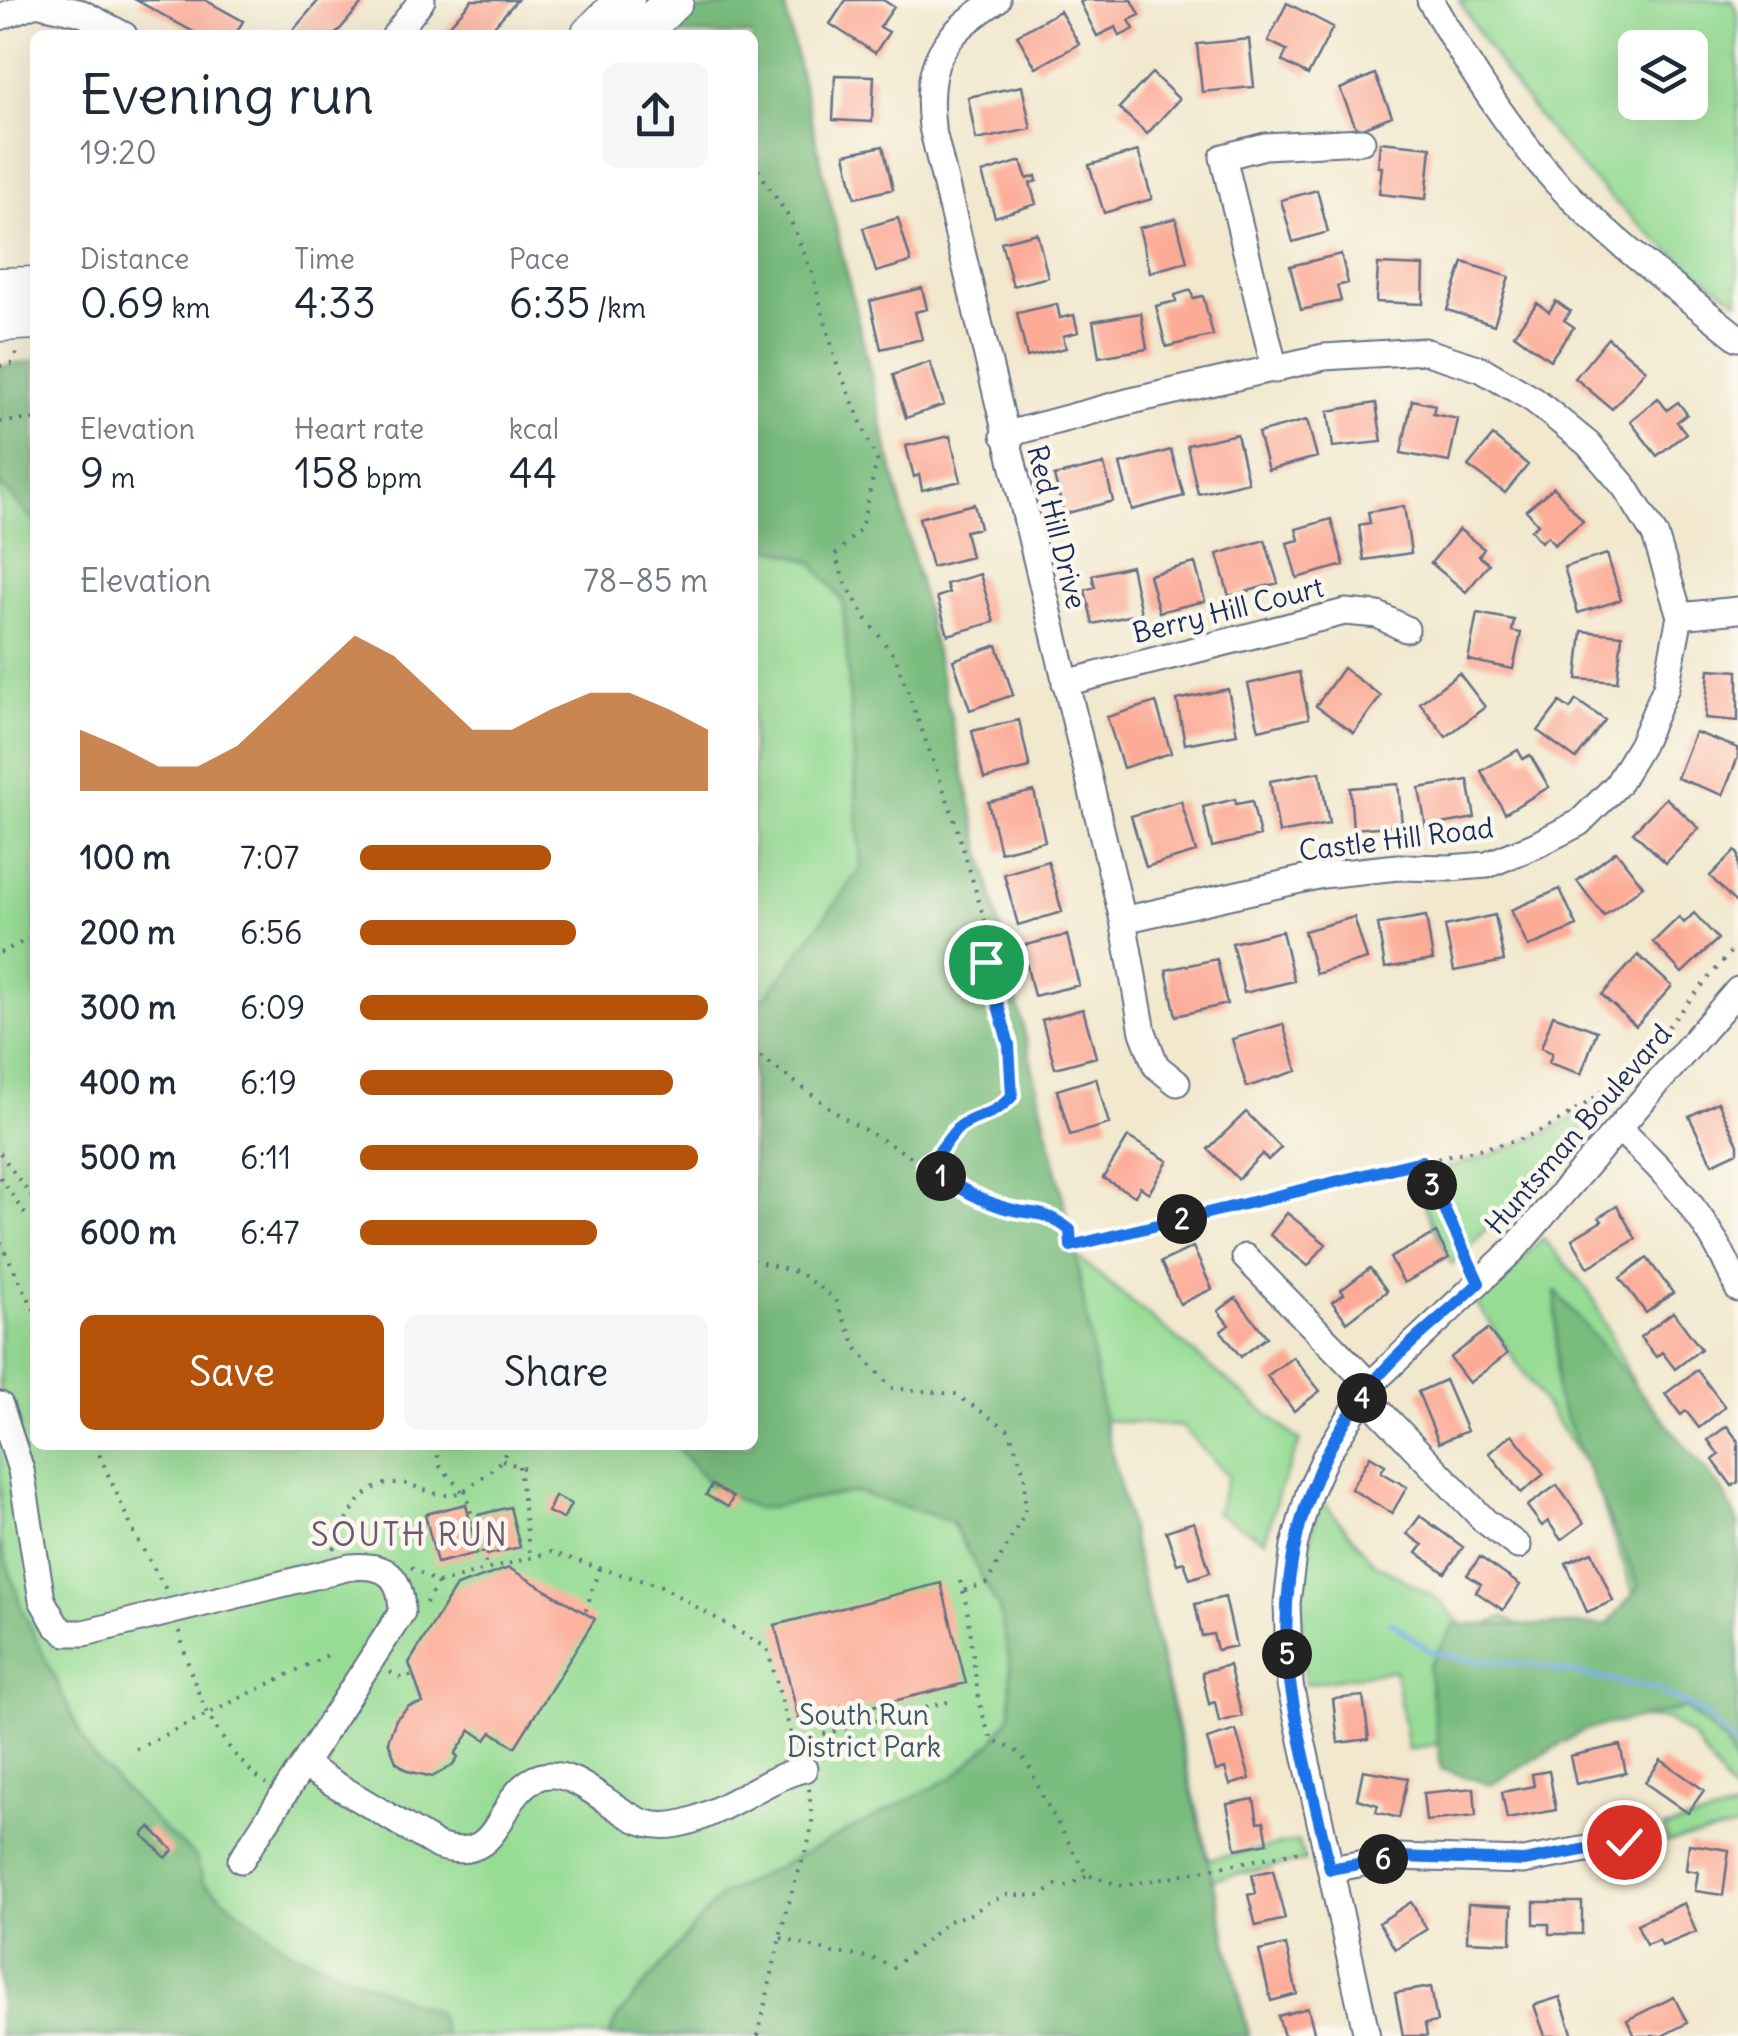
<!DOCTYPE html>
<meta charset="utf-8">
<style>
body{margin:0;font-family:Delius,sans-serif;background:#f6f6f7;color:#1f2937;height:100vh;display:flex;flex-direction:column;font-size:38px;white-space:nowrap}
*{box-sizing:border-box;margin:0}
p{font-size:32px;color:#747a83}
.icon{flex:none;width:55px;height:55px;fill:none;stroke:currentColor;stroke-width:2;stroke-linecap:round;stroke-linejoin:round}
.map{position:relative;flex:1;overflow:hidden}
.side{position:absolute;left:30px;top:30px;width:728px;height:1420px;display:flex;flex-direction:column;background:#fff;border-radius:15px;box-shadow:0 10px 40px #0002}
.side>*{flex:none}
.fabs{position:absolute;left:1618px;top:30px;display:grid;gap:20px}
.fabs a{display:grid;place-items:center;width:90px;height:90px;border-radius:15px;background:#fff;box-shadow:0 10px 40px #0002;font-size:50px}
.pin{position:absolute;display:grid;place-items:center;width:85px;height:85px;color:#fff;margin:-42px;border:5px solid #fff;border-radius:50%;box-shadow:0 2px 10px #0007}
.km{position:absolute;width:50px;height:50px;margin:-25px;border-radius:50%;background:#222;color:#fff;font-size:28px;line-height:50px;text-align:center}
.round{display:grid;place-items:center;flex:none;width:105px;height:105px;border-radius:15px;background:#f6f6f7}
.head{display:flex;align-items:center;justify-content:space-between;height:170px;padding:0 50px}
h1{font-size:55px;font-weight:600;line-height:75px}
.metrics{display:grid;grid-template-columns:repeat(3,1fr);gap:15px;height:170px;padding:10px 50px}
.metrics div{display:grid;align-content:center}
.metrics b{font-size:42px;font-weight:600}
.metrics small{font-size:28px;font-weight:400}
.metrics p{font-size:28px}
.chart{height:280px;padding:20px 50px}
.chart p{display:flex;justify-content:space-between}
.chart svg{width:100%;height:180px;margin-top:10px;fill:#b45309;opacity:.7}
.button{display:flex;gap:20px;margin-top:auto;padding:20px 50px}
.button a{flex:1;height:115px;border-radius:15px;background:#b45309;color:#fff;font-size:40px;font-weight:600;line-height:115px;text-align:center}
.button a+a{background:#f6f6f7;color:#1f2937}
ul{padding:0 50px;list-style:none;font-size:32px}
li{display:grid;grid-template-columns:160px 120px 1fr;align-items:center;height:75px}
li i{height:25px;border-radius:12px;background:#b45309}
.map>svg:first-child{display:block}
.green{fill:#97dc95;stroke:#59867a;stroke-width:2.5;fill-rule:evenodd}
.forest{fill:#79bc7e;stroke:#4a766e;stroke-width:2.5}
.lines{fill:none;stroke-linecap:round;stroke-linejoin:round}
.stream{stroke:#77ade5;stroke-width:5}
.building{fill:#fcab97}
.minor-casing{stroke:#667085;stroke-width:29}
.highway-casing{stroke:#667085;stroke-width:41}
.path{stroke:#667085;stroke-width:4;stroke-dasharray:2.5 8;stroke-linecap:butt}
.minor{stroke:#fff;stroke-width:25}
.highway{stroke:#fff;stroke-width:38}
.route-casing{stroke:#fff;stroke-width:20}
.route{stroke:#1a73e8;stroke-width:12}
.labels{text-anchor:middle;stroke-width:9;stroke-linejoin:round;paint-order:stroke}
.street-label{font-size:28px;fill:#1b2f5e;stroke:#fbf7ec}
.park-label{font-size:28px;fill:#3a5a6c;stroke:#fbf7ec}
.quarter-label{font-size:32px;letter-spacing:2.5px;fill:#6a5a72;stroke:#fbf7ec}
</style>
<div class="map">
<svg width="1738" height="2036" viewBox="0 0 1738 2036">
<rect width="100%" height="100%" fill="#fbf7ec"/>
<filter id="ink" filterUnits="userSpaceOnUse"><feTurbulence type="fractalNoise" baseFrequency=".01" numOctaves="2"/><feDisplacementMap in="SourceGraphic" scale="20" xChannelSelector="R" yChannelSelector="G"/><feConvolveMatrix kernelMatrix="1 2 1 2 8 2 1 2 1" color-interpolation-filters="sRGB"/></filter>
<filter id="wash" filterUnits="userSpaceOnUse"><feTurbulence type="fractalNoise" baseFrequency=".0048" numOctaves="4" result="noise"/><feDisplacementMap in="SourceGraphic" scale="40" xChannelSelector="R" yChannelSelector="G"/><feGaussianBlur stdDeviation="2.25" result="paint"/><feColorMatrix in="noise" values="0 0 0 0 0 0 0 0 0 0 0 0 0 0 0 0 0 1.4 0 .05"/><feComposite in="paint" operator="in"/></filter>
<g filter="url(#wash)">
<rect width="100%" height="100%" fill="#f1e8ce"/>
<!-- green -->
<path class="green" d="M757,0H783L1075,1255L1300,1441L1279,1491L1265,1540L1216,1513L1228,1476L1182,1427L1104,1420L1209,1859L1299,1841L1304,1861L1213,1879L1249,2036H0V367L35,361V1445H752V35Z
M1459,0H1732L1738,13V301C1618,219 1532,126 1459,0ZM1635,48H1690V102H1635Z
M1626,1083L1452,1265L1411,1177C1501,1155 1551,1138 1626,1083Z
M1543,1238L1590,1293L1680,1479L1738,1551V1802L1692,1737L1666,1719H1562L1408,1750L1395,1670L1305,1684C1298,1616 1300,1565 1321,1499L1373,1562L1436,1598L1471,1633L1503,1617L1568,1652L1639,1609L1609,1525L1597,1481L1476,1303Z
M1738,1809V1828L1667,1842L1664,1828Z"/>
<!-- forest -->
<path class="forest" d="M757,0H783L1074,1245L1104,1420L1249,2036H609L616,2019L720,1896L955,1776L993,1741L1011,1714L1010,1662L999,1609L951,1521L856,1492L757,1509L711,1486L675,1445H752L753,1003L767,996L861,868L843,602L812,562L753,542L752,35H660L682,13Z
M35,361V522L0,484V367Z
M1556,1291L1722,1490L1738,1523V1774L1724,1742L1686,1708L1585,1730L1491,1785L1441,1769L1428,1667L1454,1625H1607L1639,1587L1556,1396Z
M0,1542L22,1609L90,1754L164,1830L196,1857L203,1882L289,1950L438,2013L444,2036H0Z"/>
<g class="lines">
<!-- stream -->
<path class="stream" d="M1391,1622L1429,1651L1463,1659L1532,1665L1658,1690L1703,1714L1738,1750"/>
</g>
<g id="blocks">
<!-- building -->
<path class="building" d="M136,0H205L243,21L235,35H199Z
M319,0H365L335,35H289Z
M472,0H517L486,35H441Z
M846,0H883L894,7L880,27L889,32L875,53L830,24Z
M1085,0H1132L1140,15L1129,20L1134,29L1120,36L1116,27L1097,36L1080,2Z
M1287,3L1333,27L1308,75L1282,61L1287,50L1268,41Z
M1060,11L1079,44L1036,68L1017,35Z
M1249,39L1254,87L1202,92L1197,44Z
M1152,73L1179,99L1147,134L1119,108Z
M1375,74L1392,116L1357,130L1340,89Z
M835,75L874,76L872,122L833,120Z
M1022,86L1031,129L976,140L968,97Z
M1380,142L1431,147L1426,199L1379,194L1382,167H1378Z
M883,146L893,189L855,198L845,154Z
M1138,151L1152,199L1104,213L1089,165Z
M1021,161L1027,179L1036,176L1037,181L1030,183L1036,204L995,217L982,173Z
M1317,190L1328,232L1293,242L1281,200Z
M898,218L911,262L876,272L863,228Z
M1176,218L1187,262L1150,272L1139,228Z
M1037,233L1048,277L1013,286L1001,242Z
M1341,254L1348,283L1337,286L1341,301L1301,310L1290,266Z
M1463,262L1509,277L1494,325L1447,310Z
M1378,264L1424,266L1423,304L1376,302Z
M922,288L927,309L915,312L922,339L881,349L870,301Z
M1191,290L1193,298L1203,296L1213,335L1166,347L1156,306L1176,301L1175,295Z
M1556,301L1570,311L1564,320L1574,327L1550,360L1514,334L1537,303L1549,312Z
M1057,304L1060,318L1074,315L1078,332L1063,336L1066,348L1027,357L1017,313Z
M1141,313L1147,349L1099,357L1093,321Z
M1608,338L1646,370L1612,409L1575,378Z
M930,362L944,405L906,418L893,375Z
M1658,398L1667,410L1678,402L1687,414L1677,422L1686,433L1657,456L1630,421Z
M1412,400L1435,405L1433,414L1458,419L1449,462L1401,453Z
M1376,403L1382,442L1333,447L1328,411Z
M1307,420L1317,457L1268,470L1258,433Z
M1237,434L1248,482L1198,494L1187,445Z
M950,436L961,481L922,490L919,475L914,477L906,446Z
M1493,436L1528,465L1505,493L1468,466Z
M1171,450L1184,496L1132,510L1120,464Z
M1104,464L1113,501L1064,514L1054,476Z
M1554,487L1583,521L1554,545L1548,536L1541,542L1531,530L1538,524L1526,510Z
M974,504L980,528L965,531L971,557L932,567L919,518Z
M1404,506L1411,553L1364,560L1359,525L1370,523L1368,512Z
M1331,519L1344,565L1297,578L1287,543L1299,540L1296,529Z
M1459,529L1484,549L1479,556L1489,564L1466,592L1431,563Z
M1265,540L1278,583L1229,596L1217,554Z
M1607,554L1621,600L1578,613L1564,567Z
M1195,563L1205,601L1159,612L1149,575Z
M1131,566L1141,613L1093,624L1085,590L1095,587L1092,575Z
M980,574L994,622L948,635L937,597L949,593L946,584Z
M1477,613L1514,620L1512,631L1521,633L1513,669L1468,660Z
M1582,631L1622,635L1617,682L1577,679Z
M997,645L1013,695L970,710L953,660Z
M1343,668L1381,696L1354,733L1316,706Z
M1709,669L1738,671V721L1705,718Z
M1299,672L1309,718L1259,730L1248,684Z
M1459,673L1485,707L1446,737L1420,703Z
M1228,689L1237,734L1185,744L1177,700Z
M1576,700L1605,720L1576,759L1538,731L1560,702L1570,709Z
M1156,702L1171,753L1123,768L1107,717Z
M1019,720L1030,768L984,779L972,731Z
M1695,732L1738,748V757L1723,795L1677,778Z
M1518,750L1523,759L1530,755L1549,787L1505,813L1481,771Z
M1320,772L1329,824L1279,833L1270,781Z
M1468,780L1475,818L1426,827L1419,788Z
M1398,784L1402,825L1353,829L1350,788Z
M1034,791L1045,841L1000,852L988,802Z
M1666,798L1699,828L1666,863L1633,832Z
M1235,799L1236,804L1252,801L1260,836L1212,847L1203,807Z
M1181,801L1196,852L1146,867L1131,816Z
M1616,851L1643,886L1604,916L1577,881Z
M1735,851L1738,854V905L1710,876Z
M1048,861L1062,912L1018,925L1004,874Z
M1560,889L1577,926L1528,947L1511,910Z
M1694,913L1718,939L1682,973L1653,942L1679,917L1684,923Z
M1495,915L1504,961L1454,971L1445,926Z
M1426,916L1433,960L1385,968L1378,924Z
M1354,917L1367,959L1316,974L1304,931Z
M1282,931L1294,981L1244,993L1232,943Z
M1067,935L1079,985L1034,996L1022,946Z
M1638,955L1672,986L1636,1026L1602,995Z
M1217,959L1227,1004L1176,1016L1166,970Z
M1083,1009L1096,1057L1055,1068L1042,1020Z
M1553,1015L1597,1031L1581,1074L1549,1063L1552,1053L1541,1048Z
M1283,1024L1297,1071L1247,1087L1232,1039Z
M1096,1078L1109,1124L1070,1135L1057,1090Z
M1718,1102L1738,1144V1152L1712,1164L1689,1116Z
M1246,1112L1281,1148L1268,1160L1262,1154L1238,1179L1208,1149Z
M1128,1137L1168,1161L1149,1193L1140,1187L1135,1196L1103,1178Z
M1617,1206L1636,1239L1588,1267L1572,1239L1602,1221L1599,1217Z
M1287,1213L1326,1244L1308,1266L1270,1235Z
M1436,1233L1449,1258L1404,1283L1390,1258Z
M1193,1247L1212,1289L1180,1304L1161,1262Z
M1647,1258L1673,1293L1646,1313L1620,1278Z
M1370,1268L1387,1291L1347,1322L1332,1302L1344,1294L1341,1290Z
M1236,1298L1267,1337L1241,1357L1221,1331L1229,1325L1218,1311Z
M1673,1312L1701,1349L1675,1369L1662,1352L1656,1357L1640,1337Z
M1488,1329L1507,1354L1469,1383L1450,1358Z
M1293,1357L1320,1391L1294,1411L1267,1376Z
M1697,1370L1725,1407L1699,1428L1686,1411L1681,1415L1665,1394Z
M1445,1380L1467,1431L1439,1443L1418,1392Z
M1727,1426L1738,1441V1482L1732,1486L1713,1460L1719,1455L1708,1440Z
M1512,1434L1544,1474L1521,1493L1489,1453Z
M1370,1456L1385,1465L1381,1472L1407,1487L1392,1513L1351,1489Z
M712,1485L733,1497L728,1507L706,1495Z
M1557,1485L1584,1523L1561,1540L1548,1521L1542,1526L1527,1506Z
M555,1496L571,1504L563,1519L548,1512Z
M466,1504L477,1553L437,1563L425,1514Z
M510,1507L520,1547L487,1555L478,1515Z
M1420,1516L1463,1547L1445,1573L1417,1553L1423,1545L1407,1534Z
M1194,1522L1210,1572L1190,1579L1184,1562L1177,1564L1166,1531Z
M1592,1552L1613,1601L1587,1612L1566,1563Z
M1480,1557L1520,1585L1503,1610L1476,1592L1481,1584L1467,1575Z
M509,1568L595,1619L515,1747L492,1732L486,1740L471,1730L455,1754L458,1757L453,1765L432,1777L408,1771L396,1762L388,1741L396,1719L409,1706L423,1703L409,1663L456,1586Z
M941,1583L966,1683L800,1724L775,1625Z
M1225,1597L1236,1646L1217,1650L1213,1634L1202,1636L1195,1604Z
M1229,1665L1242,1716L1219,1722L1215,1702L1209,1704L1202,1672Z
M1363,1696L1369,1739L1338,1743L1333,1699Z
M1236,1730L1250,1779L1230,1785L1225,1768L1216,1771L1207,1739Z
M1620,1745L1626,1773L1576,1784L1570,1756Z
M1661,1760L1704,1790L1688,1813L1645,1783Z
M1363,1770L1408,1778L1399,1818L1376,1812L1378,1805L1357,1799Z
M1549,1771L1556,1810L1507,1819L1502,1792L1534,1786L1532,1774Z
M1474,1788L1476,1816L1426,1821L1423,1793Z
M1254,1799L1258,1822L1264,1821L1268,1843L1236,1849L1227,1804Z
M150,1827L173,1850L166,1858L143,1835Z
M1689,1844L1729,1850L1723,1895L1695,1891L1698,1872L1686,1870Z
M1273,1870L1285,1919L1256,1926L1248,1895L1256,1893L1252,1875Z
M1411,1902L1427,1929L1395,1949L1379,1923Z
M1534,1902H1582V1934H1549V1924H1534Z
M1684,1903L1696,1932L1662,1946L1659,1940L1646,1945L1637,1924Z
M1468,1904L1512,1906L1511,1943L1467,1941Z
M1286,1945L1297,1994L1271,2001L1259,1951Z
M1431,1987L1437,2022L1425,2024L1427,2036H1403L1395,1993Z
M1560,1997L1573,2036H1545L1534,2005Z
M1674,1997L1687,2023L1662,2036H1635L1627,2020Z
M1308,2008L1315,2036H1284L1278,2016Z"/>
</g>
</g>
<g filter="url(#ink)">
<use href="#blocks" fill-opacity="0" stroke="#667085" stroke-width="2.5"/>
<g class="lines">
<!-- minor casing -->
<g class="minor-casing">
<path id="minor" d="M997,0C943,35 924,61 932,127L1123,920L1143,1032L1156,1066L1177,1083
M1430,0C1467,64 1507,128 1557,183C1611,241 1676,288 1738,338
M0,17L36,3L82,13L124,35
M395,35L422,0
M1275,370L1223,157L1265,146L1362,141
M1004,435L1127,402L1324,357L1424,351L1481,369L1534,400L1588,444L1625,487L1655,535L1680,616L1666,687L1641,745L1617,785L1579,823L1536,845L1487,865L1449,868L1398,867L1322,875L1123,920
M1680,616L1738,610
M1065,683L1345,612L1378,615L1406,629
M1619,1129C1671,1176 1712,1223 1738,1289
M1245,1257L1370,1385
M1364,1395L1485,1521L1518,1546
M0,1405L21,1470L42,1600L56,1625L66,1633H84L350,1567C386,1564 401,1575 402,1612L303,1765L438,1846C508,1868 494,1789 542,1776C576,1767 614,1814 646,1823C696,1838 756,1780 804,1769
M241,1860L303,1765
M1331,1869L1397,1857L1523,1861L1624,1842
M1367,2036L1290,1685L1287,1603L1294,1546L1309,1493L1325,1457L1370,1385L1514,1249L1738,990"/>
</g>
<!-- highway casing -->
<g class="highway-casing">
<path id="highway" d="M590,35L625,0
M639,35L674,0
M0,287L35,286
M0,322L35,320"/>
</g>
<!-- path -->
<path class="path" d="M752,161L790,219L812,273L836,362L877,461L861,528L835,555L844,580L865,617L895,657L953,815L986,925V962L1009,1045L1012,1096C992,1119 973,1114 957,1129C944,1143 944,1152 924,1164
M0,366L11,364L19,349
M0,422L35,419
M0,953L35,936
M752,1050L842,1117L924,1164L966,1194L1007,1209L1051,1215L1070,1230L1071,1245L1422,1161
M1568,1115L1587,1131
M0,1153L35,1202
M0,1177L29,1220
M0,1242L35,1311
M752,1260L799,1273L834,1298L859,1352L892,1388L955,1394L1009,1430L1025,1476V1512L987,1583L963,1591
M1468,1261L1422,1161L1516,1141L1551,1126L1587,1103L1634,1067L1738,943
M95,1445L135,1535L168,1593
M435,1445L440,1466L462,1491
M502,1460L528,1470
M519,1466L530,1558
M465,1490L487,1569
M334,1549C348,1515 364,1476 407,1484C419,1487 432,1494 444,1495C460,1496 474,1484 485,1475C496,1466 505,1459 508,1445
M411,1567L438,1583L422,1609
M599,1568L661,1586L767,1648L796,1751
M960,1581C977,1632 969,1695 993,1741L1014,1749L1027,1762L1043,1797L1087,1875L1123,1886L1306,1850
M438,1583L551,1552L599,1568L585,1613
M179,1631C194,1691 215,1745 266,1784
M390,1672L403,1679L413,1675
M793,1742L951,1701
M136,1749L332,1653
M781,1938L833,1953L869,1957L894,1967L949,1921L973,1913L987,1903L1007,1895L1041,1896L1056,1885L1068,1886L1087,1875
M758,2036L787,1906L810,1838L812,1821L809,1788"/>
<!-- minor -->
<use href="#minor" class="minor"/>
<!-- highway -->
<use href="#highway" class="highway"/>
</g>
</g>
<g class="lines" filter="url(#ink)">
<!-- route casing -->
<g class="route-casing">
<path id="route" d="M986,962L1009,1045L1012,1096C992,1119 973,1114 957,1129C944,1143 943,1152 924,1164C950,1182 972,1197 1002,1207C1033,1217 1041,1207 1070,1230L1071,1246L1422,1161L1479,1283C1443,1317 1400,1348 1369,1388C1303,1470 1276,1578 1290,1682C1299,1745 1317,1807 1330,1869L1397,1857L1524,1861L1624,1842"/>
</g>
<!-- route -->
<use href="#route" class="route"/>
</g>
<g class="labels">
<!-- street labels -->
<g class="street-label">
<text transform="translate(1057 527) rotate(76)" y="10">Red Hill Drive</text>
<text transform="translate(1228 610) rotate(-14)" y="10">Berry Hill Court</text>
<text transform="translate(1396 839) rotate(-7)" y="10">Castle Hill Road</text>
<text transform="translate(1578 1129) rotate(-49)" y="10">Huntsman Boulevard</text>
</g>
<!-- park labels -->
<g class="park-label">
<text x="864" y="1725">South Run<tspan x="864" dy="32">District Park</tspan></text>
</g>
<!-- quarter labels -->
<g class="quarter-label">
<text x="410" y="1546">SOUTH RUN</text>
</g>
</g>
</svg>
<div class="fabs">
<a><svg class="icon" aria-label="layers" viewBox="0 0 24 24"><path d="M12 4l9 5-9 5-9-5zM3 14l9 5 9-5"/></svg></a>
</div>
<div class="pin" style="left:986px;top:962px;background:#1e9e55"><svg class="icon" aria-label="arrive" viewBox="0 0 24 24"><path d="M6 21V4h12l-3 4 3 4H6"/></svg></div>
<div class="pin" style="left:1624px;top:1842px;background:#d93025"><svg class="icon" aria-label="check" viewBox="0 0 24 24"><path d="M5 12l5 5 9-10"/></svg></div>
<b class="km" style="left:941px;top:1176px">1</b>
<b class="km" style="left:1182px;top:1219px">2</b>
<b class="km" style="left:1432px;top:1185px">3</b>
<b class="km" style="left:1362px;top:1398px">4</b>
<b class="km" style="left:1287px;top:1654px">5</b>
<b class="km" style="left:1383px;top:1859px">6</b>
<section class="side">
<div class="head"><div><h1>Evening run</h1><p>19:20</p></div><a class="round"><svg class="icon" aria-label="share" viewBox="0 0 24 24"><path d="M12 15V3M7 8l5-5 5 5M5 13v7h14v-7"/></svg></a></div>
<div class="metrics">
<div><p>Distance</p><b>0.69<small> km</small></b></div>
<div><p>Time</p><b>4:33</b></div>
<div><p>Pace</p><b>6:35<small> /km</small></b></div>
</div>
<div class="metrics">
<div><p>Elevation</p><b>9<small> m</small></b></div>
<div><p>Heart rate</p><b>158<small> bpm</small></b></div>
<div><p>kcal</p><b>44</b></div>
</div>
<div class="chart"><p><span>Elevation</span>78–85 m</p>
<svg viewBox="0 0 160 44" preserveAspectRatio="none"><path d="M0 44V29L10 33L20 38L30 38L40 33L50 24L60 15L70 6L80 11L90 20L100 29L110 29L120 24L130 20L140 20L150 24L160 29V44z"/></svg>
</div>
<ul>
<li><b>100 m</b>7:07<i style="width:55%"></i></li>
<li><b>200 m</b>6:56<i style="width:62%"></i></li>
<li><b>300 m</b>6:09<i style="width:100%"></i></li>
<li><b>400 m</b>6:19<i style="width:90%"></i></li>
<li><b>500 m</b>6:11<i style="width:97%"></i></li>
<li><b>600 m</b>6:47<i style="width:68%"></i></li>
</ul>
<div class="button"><a>Save</a><a>Share</a></div>
</section>
</div>
